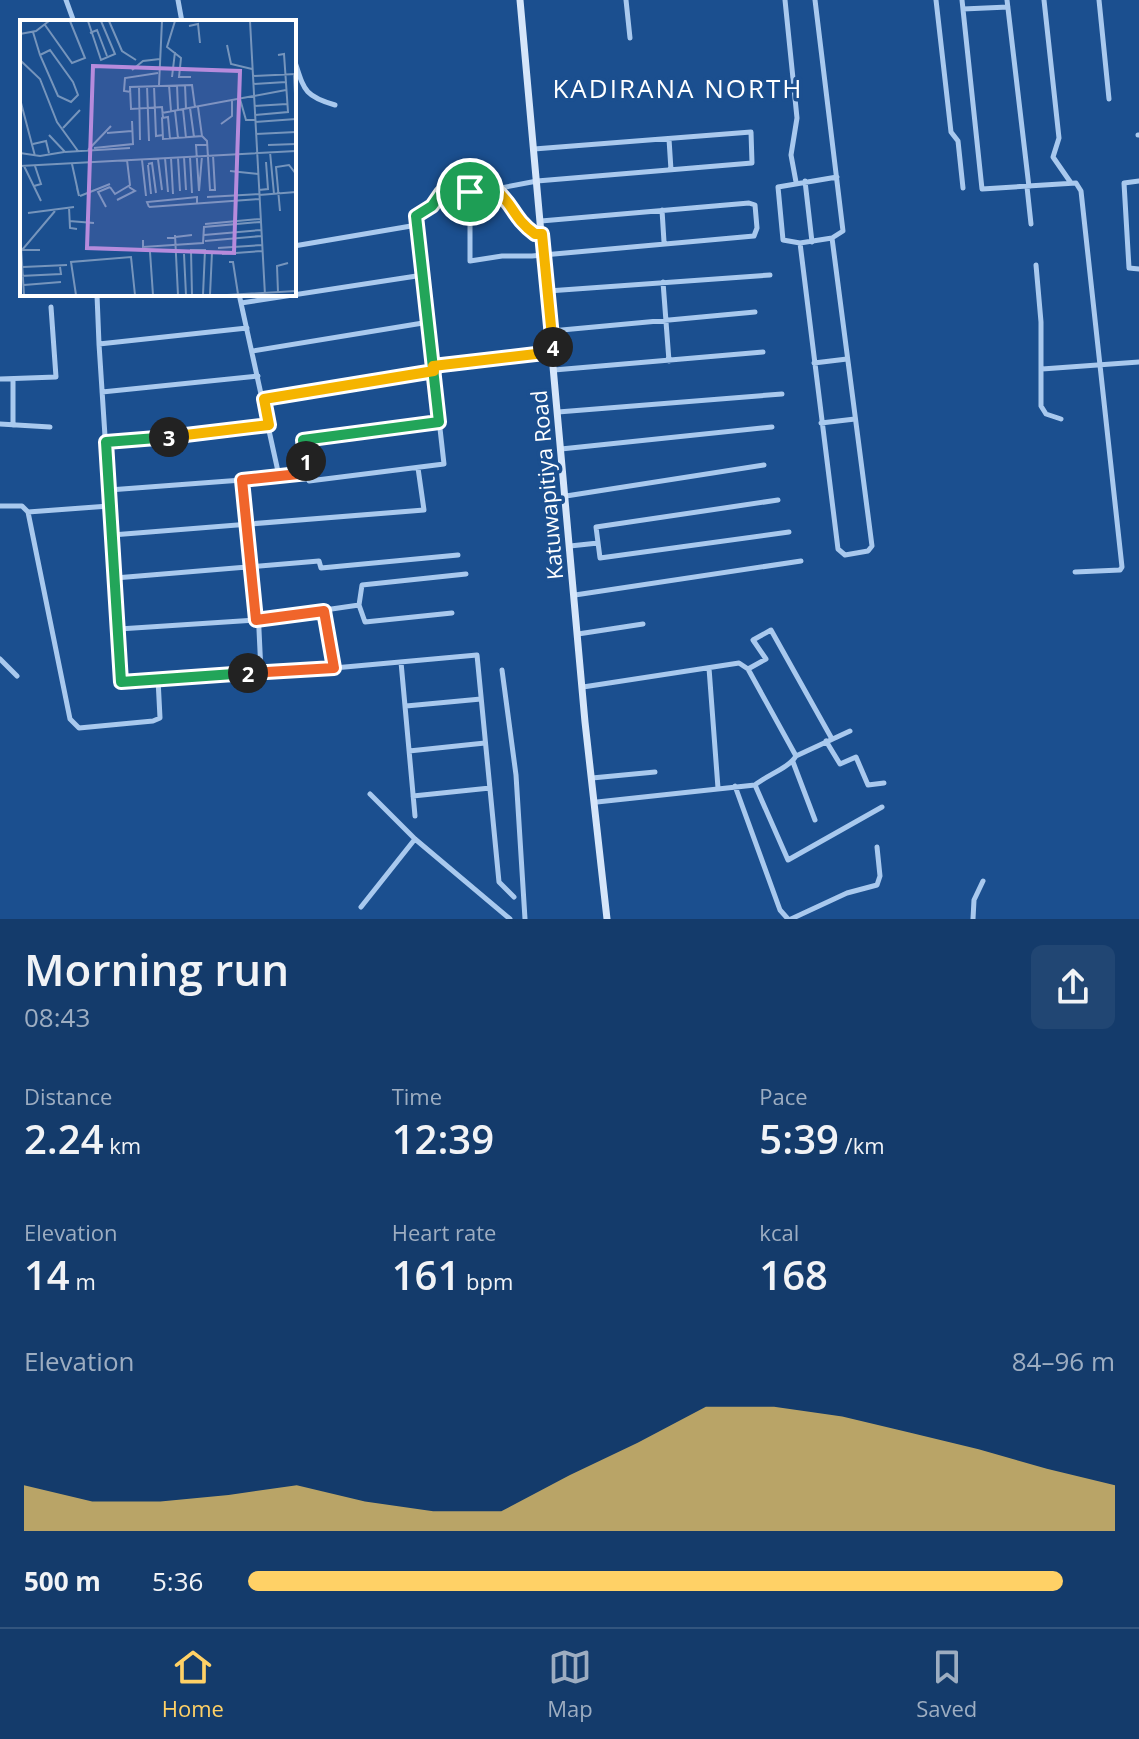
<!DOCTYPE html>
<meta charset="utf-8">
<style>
body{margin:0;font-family:"Open Sans",sans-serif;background:#214673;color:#f1f3f6;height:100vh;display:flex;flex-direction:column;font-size:30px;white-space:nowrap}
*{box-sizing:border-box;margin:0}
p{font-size:26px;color:#9dadc1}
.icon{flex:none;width:44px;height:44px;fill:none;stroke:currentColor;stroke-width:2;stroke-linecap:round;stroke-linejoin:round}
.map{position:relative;height:919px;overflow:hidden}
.panel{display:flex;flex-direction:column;background:#143b6b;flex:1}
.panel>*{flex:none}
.pin{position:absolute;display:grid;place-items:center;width:68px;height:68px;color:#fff;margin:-34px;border:4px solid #fff;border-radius:50%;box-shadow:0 2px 8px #0007}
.km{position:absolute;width:40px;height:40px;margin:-20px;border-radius:50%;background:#222;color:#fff;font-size:22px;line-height:40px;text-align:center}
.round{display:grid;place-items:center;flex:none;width:84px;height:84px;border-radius:12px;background:#214673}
.summary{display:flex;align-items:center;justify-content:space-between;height:136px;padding:0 24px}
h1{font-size:44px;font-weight:600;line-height:60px}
.metrics{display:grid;grid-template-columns:repeat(3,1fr);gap:12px;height:136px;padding:8px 24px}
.metrics div{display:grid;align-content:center}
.metrics b{font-size:40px;font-weight:600}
.metrics small{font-size:22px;font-weight:400}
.metrics p{font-size:22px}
.chart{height:224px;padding:16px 24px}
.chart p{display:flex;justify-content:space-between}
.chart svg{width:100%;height:144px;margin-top:8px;fill:#ffd166;opacity:.7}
ul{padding:0 24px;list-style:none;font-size:26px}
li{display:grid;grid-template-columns:128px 96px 1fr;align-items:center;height:60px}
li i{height:20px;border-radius:10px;background:#ffd166}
.tab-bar{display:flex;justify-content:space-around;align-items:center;height:112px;border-top:2px solid #33557e;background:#143b6b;font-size:22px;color:#9dadc1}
.tab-bar a{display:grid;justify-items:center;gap:4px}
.tab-bar .current{color:#ffd166}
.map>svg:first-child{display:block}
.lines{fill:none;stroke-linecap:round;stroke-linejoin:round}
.street{stroke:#a9c9ee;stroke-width:5}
.secondary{stroke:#d6e6fa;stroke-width:7}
.split-1-casing{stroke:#fff;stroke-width:16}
.split-2-casing{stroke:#fff;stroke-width:16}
.split-3-casing{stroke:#fff;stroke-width:16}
.split-4-casing{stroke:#fff;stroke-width:16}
.split-5-casing{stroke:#fff;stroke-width:16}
.split-1{stroke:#22a559;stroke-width:10}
.split-2{stroke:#f0652b;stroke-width:10}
.split-3{stroke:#22a559;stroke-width:10}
.split-4{stroke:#f5b400;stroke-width:10}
.split-5{stroke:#f5b400;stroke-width:10}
.labels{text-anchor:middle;stroke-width:7;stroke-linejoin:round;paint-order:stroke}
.street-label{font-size:22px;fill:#fff;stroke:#1b4f8f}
.quarter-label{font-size:26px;letter-spacing:2px;fill:#fff;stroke:#1b4f8f}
.inset-road{fill:none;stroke:#7695bc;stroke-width:2}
.view{fill:#b68bdc;fill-opacity:0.15;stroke:#b68bdc;stroke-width:4}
.inset-edge{fill:none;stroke:#fff;stroke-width:4}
</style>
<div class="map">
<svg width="1139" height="919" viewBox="0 0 1139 919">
<rect width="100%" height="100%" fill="#1b4f8f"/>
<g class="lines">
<!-- street -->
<path class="street" d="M66,0L74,22
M178,0L182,22
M626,0L630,38
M785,0L797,118L791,155L796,182
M815,0L843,231L832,238L800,243L838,549L845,555L868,551L872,546L832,238
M936,0L951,132L958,141L963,188
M962,0L982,189L1076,183L1081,191L1122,567L1120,570L1075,572
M1007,0L1029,187
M1044,0L1059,138L1053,157L1071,183
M1099,0L1109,99
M963,9L1008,7
M294,59C304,89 303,96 335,105
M1138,135H1139
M669,139L671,170
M805,181L812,242
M1139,181L1124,183L1129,268L1139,269
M1027,187L1031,224
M496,189C511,203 518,236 542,234
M470,192V261L502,256H532L754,236L757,228L755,205L749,203L541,221
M662,210L664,242
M417,225L416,216L432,206L445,193L459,196L537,181L752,163L751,132L534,149
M800,243L783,240L778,187L837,177
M294,246L417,225L444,464L309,481L303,440L439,422
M1036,265L1041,322V406L1046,414L1061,419
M663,282L669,361
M548,291L770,275
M102,294L97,295L99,344L121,682L261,672L258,609L242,480L308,473
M239,294L279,476
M241,303L423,275
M551,331L755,312
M99,344L247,328
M253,351L429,322
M814,363L847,359
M433,366L552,352
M1042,369L1139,362
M554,370L763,352
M0,379L56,377L51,307
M13,380V425
M102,392L258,376
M264,399L434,371
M558,412L782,394
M821,423L855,419
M0,424L50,427
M106,442L269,425
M561,449L772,427
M109,490L242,480
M566,496L764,465
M778,500L596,527L600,558L789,532
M0,506H22L28,512L109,506
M28,512L70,719L79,728L153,721L160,718L158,679
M112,535L424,510L418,468
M570,546L598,543
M115,578L319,561L321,568L458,555
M575,595L801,561
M359,605L362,585L466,574
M119,629L256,620L359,605L365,622L452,613
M578,634L643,624
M0,659L17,676
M401,662L415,816
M334,668L477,655L499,882L514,897
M709,668L718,788
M748,669L766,659L753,640L771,630L832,739
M502,670L516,775L525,919
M261,672L334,668L324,611
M583,687L739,663L748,669L796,756C789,768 767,775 755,785L597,802
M406,706L481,699
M826,741L840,764L856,757L868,785L884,783
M409,751L485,743
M796,756L850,731
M793,762L815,820
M592,778L655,772
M755,785L788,860L882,807
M735,786L780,910L788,919
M370,794L415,839L510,919
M413,796L490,788
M361,907L415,839
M791,919L847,893L877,885L880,876L877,847
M973,919L974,900L983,881"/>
<!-- secondary -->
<path class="secondary" d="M520,0L585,722L607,919"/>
</g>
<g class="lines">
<!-- split-1 casing -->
<g class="split-1-casing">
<path id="split-1" d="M306,461L303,440L439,422L416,216L432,206L441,193L459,196L470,192"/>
</g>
<!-- split-2 casing -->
<g class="split-2-casing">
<path id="split-2" d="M248,673L334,668L324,611L256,620L242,480L308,473L306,461"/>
</g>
<!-- split-3 casing -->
<g class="split-3-casing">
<path id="split-3" d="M169,437L106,442L121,682L248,673"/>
</g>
<!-- split-4 casing -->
<g class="split-4-casing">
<path id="split-4" d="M169,437L269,425L264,399L434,371L433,366L553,352V347"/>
</g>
<!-- split-5 casing -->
<g class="split-5-casing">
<path id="split-5" d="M470,192L495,189C515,206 512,217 535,234H542L553,347"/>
</g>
<!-- split-1 -->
<use href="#split-1" class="split-1"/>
<!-- split-2 -->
<use href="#split-2" class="split-2"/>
<!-- split-3 -->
<use href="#split-3" class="split-3"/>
<!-- split-4 -->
<use href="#split-4" class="split-4"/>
<!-- split-5 -->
<use href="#split-5" class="split-5"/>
</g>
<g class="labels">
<!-- street labels -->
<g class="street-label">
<text transform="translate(547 485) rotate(-95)" y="8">Katuwapitiya Road</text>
</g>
<!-- quarter labels -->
<g class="quarter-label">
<text x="678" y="98">KADIRANA NORTH</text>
</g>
</g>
<!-- overview -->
<g transform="translate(20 20)">
<rect width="276" height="276" fill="#1b4f8f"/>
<path class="inset-road" d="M68,1L81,40L95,34L81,1M89,1L102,31L116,40M155,1L147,27L161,38L159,57H171M230,1L245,275M25,5L52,43L65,38L50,1M169,6L178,4L180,23M13,12L20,35L38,76L51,82L58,75L53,62L30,30L20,35M70,13L77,10L87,36M0,14L16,11L29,1M207,25L211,44L232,49M0,40L20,59L37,102L58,131M112,50L123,41L140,39M274,55L276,92M233,56L276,54M152,57L155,32M233,64L266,62M139,65L142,1M149,65L151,91M157,65L158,90M165,65L166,89M119,66L120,120M127,66L129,121M134,66L136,116L143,115M111,72L104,71L105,58L138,53M0,79L15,136M220,79L226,100H235M234,86L267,84M170,88L174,117M163,89L166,118M155,91L158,118M142,93L266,70M235,95L268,92L264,34L258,35M143,98L142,87L111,89L110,67L172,65L175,87M235,102L276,99M201,104L212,96V80M43,108L60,90M87,113L112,111M236,114L276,112M29,115L45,132L110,128M182,116L187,121L190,170H195L193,135M150,119L148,97L142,98L143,119L182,116L178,87M13,124L26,121L29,133M248,125L276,124M74,128L113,124L112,101M68,130L91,106M250,132L254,174M0,133L20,136L44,132M182,136L179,171L176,125H187M164,137L166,170M170,137L172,173M145,138L148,172M151,138L153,174M158,138L160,171M138,139L142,170M122,140L126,176M52,144L59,176L57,168M128,144L132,143L136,173M128,145L131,174M0,146L276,131M4,146L21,181M210,151L238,154M14,166L21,164L15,146M90,167L95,174L110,165L107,140M239,170L248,169L246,142M239,175L276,172M60,176L90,164M187,177L239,174M97,180L115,171L109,167M49,187L50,208L57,209M86,187L78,172L90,167M129,187L239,179M129,187L127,182L148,180L177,177V183M260,191L256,147L269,145L276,154M8,193L54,187M49,201L74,203M185,204L240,199M0,210L4,275M155,215L158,275M184,215L241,210M147,218L172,215M123,220V227L183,223L184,207L240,202M185,221L241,216M198,228L242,225M20,230H2L35,191M130,232L133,275M164,234L166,275M202,234L242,231M209,242H213L218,274M3,247L47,245M0,256L41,254L40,247M4,265L41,262M258,272L257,246L268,243M56,275L51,242L111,237L115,275M172,275L171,230H185L183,275M190,275L192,232M207,275L276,271"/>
<path class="view" d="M73,46L220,51L214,233L67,228Z"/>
<rect width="276" height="276" class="inset-edge"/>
</g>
</svg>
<div class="pin" style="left:470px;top:192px;background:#1e9e55"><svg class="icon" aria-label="arrive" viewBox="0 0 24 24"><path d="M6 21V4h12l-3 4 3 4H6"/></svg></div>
<b class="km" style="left:306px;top:461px">1</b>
<b class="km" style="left:248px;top:673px">2</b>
<b class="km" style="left:169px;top:437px">3</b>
<b class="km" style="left:553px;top:347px">4</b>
</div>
<section class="panel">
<div class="summary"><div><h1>Morning run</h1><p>08:43</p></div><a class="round"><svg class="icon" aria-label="share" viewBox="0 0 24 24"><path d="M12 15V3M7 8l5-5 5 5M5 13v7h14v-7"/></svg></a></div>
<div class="metrics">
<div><p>Distance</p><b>2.24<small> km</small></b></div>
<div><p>Time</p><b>12:39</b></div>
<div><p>Pace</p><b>5:39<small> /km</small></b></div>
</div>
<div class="metrics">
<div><p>Elevation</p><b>14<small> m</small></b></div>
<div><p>Heart rate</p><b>161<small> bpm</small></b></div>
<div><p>kcal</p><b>168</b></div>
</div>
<div class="chart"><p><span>Elevation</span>84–96 m</p>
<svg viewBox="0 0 160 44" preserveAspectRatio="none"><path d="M0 44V30L10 35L20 35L30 33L40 30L50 35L60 38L70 38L80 27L90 17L100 6L110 6L120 9L130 14L140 19L150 25L160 30V44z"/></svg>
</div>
<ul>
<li><b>500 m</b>5:36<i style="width:94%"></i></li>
</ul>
</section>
<nav class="tab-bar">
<a class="current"><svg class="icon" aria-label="home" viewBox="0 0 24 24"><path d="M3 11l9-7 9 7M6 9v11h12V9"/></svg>Home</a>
<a><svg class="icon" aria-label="map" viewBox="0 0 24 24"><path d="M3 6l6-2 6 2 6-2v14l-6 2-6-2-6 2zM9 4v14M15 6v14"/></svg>Map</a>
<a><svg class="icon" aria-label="saved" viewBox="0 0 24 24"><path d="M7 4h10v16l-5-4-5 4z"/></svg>Saved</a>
</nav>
